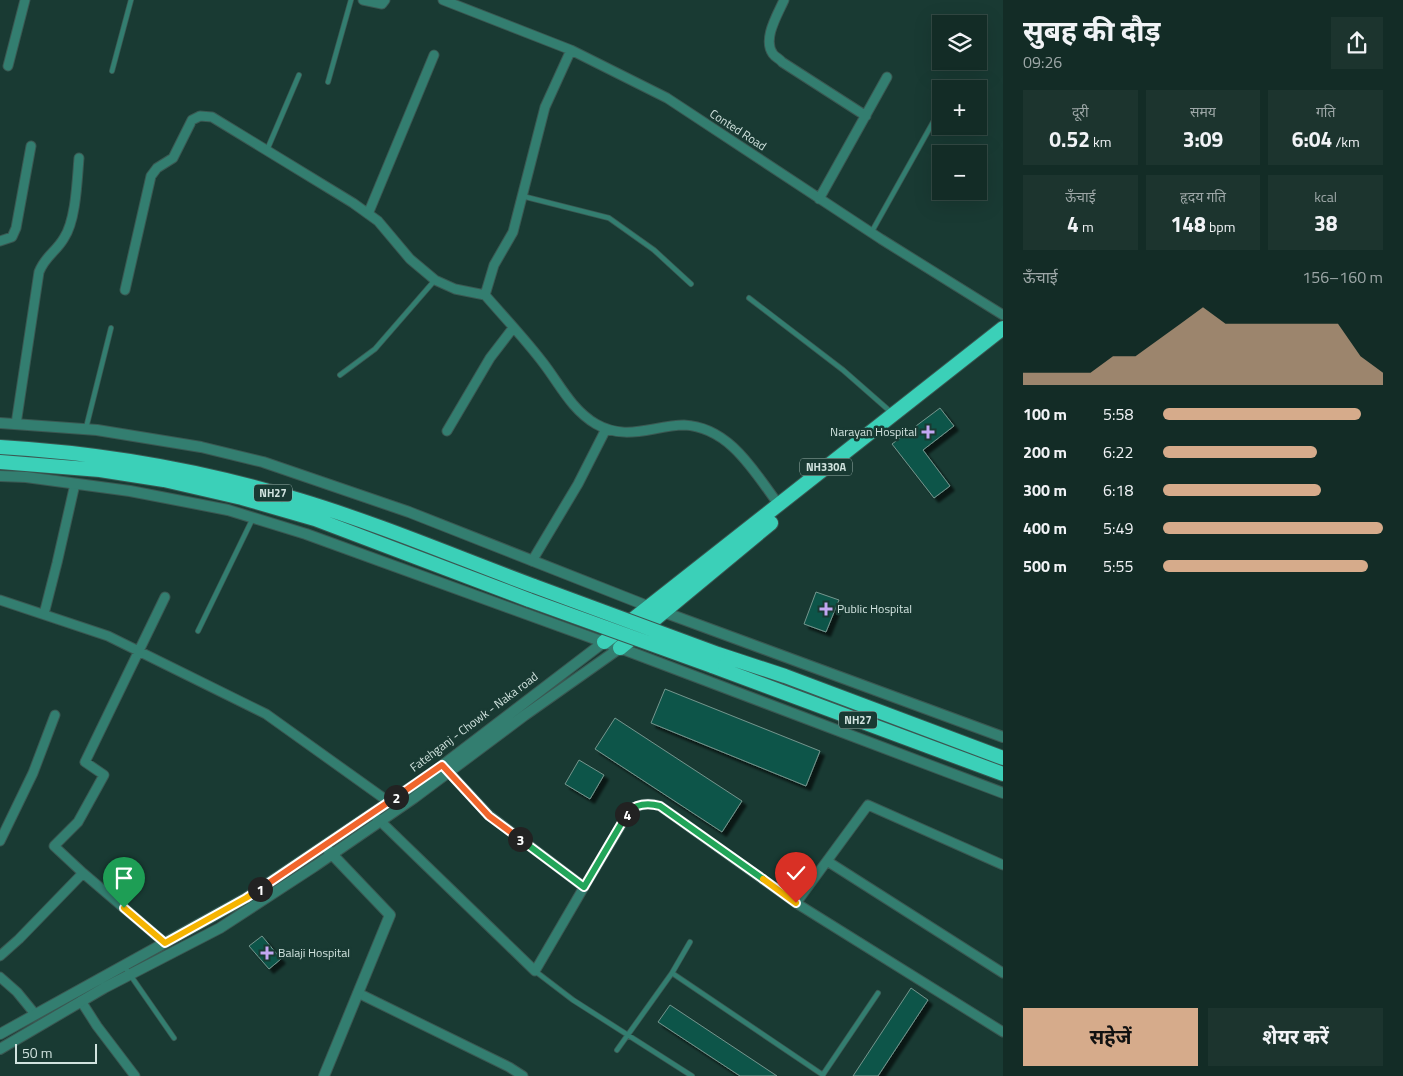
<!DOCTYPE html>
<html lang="hi">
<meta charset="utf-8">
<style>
body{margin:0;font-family:"Titillium Web","Noto Sans Devanagari",sans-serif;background:#1c342e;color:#f1f3f6;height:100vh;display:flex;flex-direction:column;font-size:19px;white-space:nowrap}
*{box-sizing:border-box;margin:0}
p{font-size:16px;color:#9da7a7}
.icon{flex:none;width:28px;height:28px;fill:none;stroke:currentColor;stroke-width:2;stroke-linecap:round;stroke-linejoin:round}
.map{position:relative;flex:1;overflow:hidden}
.panel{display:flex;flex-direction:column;background:#132c26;width:400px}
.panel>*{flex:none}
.controls{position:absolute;left:932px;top:15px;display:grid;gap:10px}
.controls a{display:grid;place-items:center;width:55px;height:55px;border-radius:0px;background:#132c26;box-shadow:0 5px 20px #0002,0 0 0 1px #324843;font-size:25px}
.scale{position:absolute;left:15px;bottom:12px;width:82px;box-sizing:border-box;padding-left:5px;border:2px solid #d1e3df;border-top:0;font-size:14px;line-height:18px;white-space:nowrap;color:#d1e3df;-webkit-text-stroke:4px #193a33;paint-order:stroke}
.pin{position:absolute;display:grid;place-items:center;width:42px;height:42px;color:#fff;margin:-51px -21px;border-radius:50% 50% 50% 0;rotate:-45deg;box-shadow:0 0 5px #0007}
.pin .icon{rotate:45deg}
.km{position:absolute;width:25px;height:25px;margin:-12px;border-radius:50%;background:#222;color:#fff;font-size:14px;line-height:25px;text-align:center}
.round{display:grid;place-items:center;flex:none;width:52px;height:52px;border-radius:0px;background:#1c342e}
.overview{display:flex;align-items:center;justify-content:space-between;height:85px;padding:0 20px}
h1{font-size:28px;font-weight:700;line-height:38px}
.stats{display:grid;grid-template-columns:repeat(3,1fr);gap:8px;height:85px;padding:5px 20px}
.stats div{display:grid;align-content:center;border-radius:0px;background:#1c342e;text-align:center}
.stats b{font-size:21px;font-weight:700}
.stats small{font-size:14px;font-weight:400}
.stats p{font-size:14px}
.chart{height:140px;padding:10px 20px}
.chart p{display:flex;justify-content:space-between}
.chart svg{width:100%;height:90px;margin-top:5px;fill:#d6ab8b;opacity:.7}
.primary-button{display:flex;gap:10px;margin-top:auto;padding:10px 20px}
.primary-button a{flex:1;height:58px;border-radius:0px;background:#d6ab8b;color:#111;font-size:20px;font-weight:700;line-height:58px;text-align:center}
.primary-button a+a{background:#1c342e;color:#f1f3f6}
ul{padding:0 20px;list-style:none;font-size:16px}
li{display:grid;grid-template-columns:80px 60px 1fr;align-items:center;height:38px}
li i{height:12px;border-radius:6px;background:#d6ab8b}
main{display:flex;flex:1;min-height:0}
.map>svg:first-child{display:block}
.building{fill:#115449;stroke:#74968e;filter:url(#shadow)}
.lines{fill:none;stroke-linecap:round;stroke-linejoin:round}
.service-casing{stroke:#3a5852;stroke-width:6}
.minor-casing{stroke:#3a5852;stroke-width:11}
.tertiary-casing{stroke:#3a5852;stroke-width:12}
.trunk-casing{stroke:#3a5852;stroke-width:16}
.service{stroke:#337e70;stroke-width:4.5}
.minor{stroke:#337e70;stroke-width:9}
.tertiary{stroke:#337e70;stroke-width:10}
.trunk{stroke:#3bd0b8;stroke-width:14}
.trunk-bridge-casing{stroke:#3a5852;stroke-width:16;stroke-linecap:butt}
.trunk-bridge{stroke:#3bd0b8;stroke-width:14}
.split-1-casing{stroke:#fff;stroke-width:10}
.split-2-casing{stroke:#fff;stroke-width:10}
.split-3-casing{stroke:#fff;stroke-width:10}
.split-4-casing{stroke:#fff;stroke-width:10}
.split-5-casing{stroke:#fff;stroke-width:10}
.split-6-casing{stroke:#fff;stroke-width:10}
.split-1{stroke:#f5b400;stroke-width:6}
.split-2{stroke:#f0652b;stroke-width:6}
.split-3{stroke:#f0652b;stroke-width:6}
.split-4{stroke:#22a559;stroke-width:6}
.split-5{stroke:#22a559;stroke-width:6}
.split-6{stroke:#f5b400;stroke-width:6}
.poi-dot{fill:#c3a7f2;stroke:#193a33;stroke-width:2}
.labels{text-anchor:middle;stroke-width:5;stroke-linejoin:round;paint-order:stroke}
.shield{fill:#193a33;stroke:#9ab0ab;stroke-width:1}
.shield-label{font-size:11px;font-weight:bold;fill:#d1e3df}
.street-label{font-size:12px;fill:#d1e3df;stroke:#193a33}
.poi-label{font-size:12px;fill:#d1e3df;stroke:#193a33;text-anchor:start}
</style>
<main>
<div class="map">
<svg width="1003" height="1076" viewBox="0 0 1003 1076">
<defs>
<filter id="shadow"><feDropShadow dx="4.5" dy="4.5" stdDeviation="1" flood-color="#0009"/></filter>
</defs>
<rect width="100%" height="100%" fill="#193a33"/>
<!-- building -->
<path class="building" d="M940,408L954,426L923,450L950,486L934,498L892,444Z
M816,592L839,600L826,632L804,624Z
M665,689L820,751L806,786L651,723Z
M615,718L742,801L722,832L595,749Z
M579,760L604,775L590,799L565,784Z
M262,936L281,959L269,969L249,946Z
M911,988L928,1000L878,1076H853Z
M670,1005L777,1076H740L658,1022Z"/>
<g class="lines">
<!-- service casing -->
<g class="service-casing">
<path id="service" d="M112,71L131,0
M328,82L351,0
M267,150L299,75
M522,196L609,218L654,250L691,284
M871,233L941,108
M749,298L843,370L892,413
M340,375L375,349L435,280
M86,428L111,328
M198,631L253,518
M124,966L174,1038
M535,971L573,1000L692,1076
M672,973L823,1075
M617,1050L672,973L690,942
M822,1076L878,993"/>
</g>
<!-- minor casing -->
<g class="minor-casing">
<path id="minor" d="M363,0L382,4L385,0
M443,0L571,50L667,98L881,239L1003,315
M784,0C778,14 762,39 773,54C775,57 780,59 782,62L866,116
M571,50L545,107L513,232L494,265L485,295C505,318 526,340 544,364C560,385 572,410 596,424C615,435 633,433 654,429C664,427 674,425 684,425C730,427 755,473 779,505
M8,66L25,0
M819,199L887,77
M368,214L434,55
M0,241L12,237L16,228L31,146
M125,290L151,176L157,168L173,158L192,120L200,116L212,117L353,203L378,221L410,259L435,280L455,289L485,295
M16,424L39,272C45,256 56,252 64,238C76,220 77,181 79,158
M447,431L490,358L513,328
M532,561L578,484L606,429
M0,600L108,636L266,714L389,802
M44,614L57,563L75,484
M375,816L535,971L584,887L489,815L444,767
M0,841L33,773L55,715
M827,861L1003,973
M83,873L165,943
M584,887L630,810C641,804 648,802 660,806L796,903L1003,1032
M796,903L868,805L1003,865
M0,956L19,939L83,873L54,846L78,822L104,775L85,762L165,597
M0,977L17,992L35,1014
M358,993L509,1067L523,1076
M81,1001L97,1026L135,1076"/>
</g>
<!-- tertiary casing -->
<g class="tertiary-casing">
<path id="tertiary" d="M0,423L97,430L201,447L263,462L409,512L650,607L1003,737
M0,476L26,477L130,491L228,510L306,534L620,648L1003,793
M0,1034L246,898L435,771L604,642
M0,1049L104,988L220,928L315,866L414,798L525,715L620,648
M324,1076L390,915L328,850"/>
</g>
<!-- trunk casing -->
<g class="trunk-casing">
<path id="trunk" d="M0,447C101,453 202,470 299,500C379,524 456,557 534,586
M0,462L100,470L164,480L242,498L315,519L529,600
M604,642L1003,328
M620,648L771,523
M718,654L785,676L1003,758
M712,666L1003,774"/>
</g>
<!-- service -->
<use href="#service" class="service"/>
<!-- minor -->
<use href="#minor" class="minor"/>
<!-- tertiary -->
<use href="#tertiary" class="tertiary"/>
<!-- trunk -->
<use href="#trunk" class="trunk"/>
<!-- trunk-bridge casing -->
<g class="trunk-bridge-casing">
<path id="trunk-bridge" d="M534,586L718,654
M529,600L712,666"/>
</g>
<!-- trunk-bridge -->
<use href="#trunk-bridge" class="trunk-bridge"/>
</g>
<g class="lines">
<!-- split-1 casing -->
<g class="split-1-casing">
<path id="split-1" d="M124,908L165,943L246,898L260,889"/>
</g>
<!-- split-2 casing -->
<g class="split-2-casing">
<path id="split-2" d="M260,889L396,797"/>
</g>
<!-- split-3 casing -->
<g class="split-3-casing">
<path id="split-3" d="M396,797L442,765L489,816L520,839"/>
</g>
<!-- split-4 casing -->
<g class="split-4-casing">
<path id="split-4" d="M520,839L584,887L627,814"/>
</g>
<!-- split-5 casing -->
<g class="split-5-casing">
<path id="split-5" d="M627,814C634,803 649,803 660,806L763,879"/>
</g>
<!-- split-6 casing -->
<g class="split-6-casing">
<path id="split-6" d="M763,879L796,903"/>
</g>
<!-- split-1 -->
<use href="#split-1" class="split-1"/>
<!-- split-2 -->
<use href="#split-2" class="split-2"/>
<!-- split-3 -->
<use href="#split-3" class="split-3"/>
<!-- split-4 -->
<use href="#split-4" class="split-4"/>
<!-- split-5 -->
<use href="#split-5" class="split-5"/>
<!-- split-6 -->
<use href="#split-6" class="split-6"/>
</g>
<!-- markers -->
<g class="poi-dot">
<path d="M925.5 424.5h5v5h5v5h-5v5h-5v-5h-5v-5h5z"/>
<path d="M823.5 601.5h5v5h5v5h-5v5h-5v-5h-5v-5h5z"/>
<path d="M264.5 945.5h5v5h5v5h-5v5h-5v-5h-5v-5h5z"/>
</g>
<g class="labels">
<!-- shield labels -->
<g class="shield">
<rect x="800" y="458.5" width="52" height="17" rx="4"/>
<rect x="254" y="484.5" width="38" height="17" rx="4"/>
<rect x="839" y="711.5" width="38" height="17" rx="4"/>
</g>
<g class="shield-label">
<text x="826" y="471">NH330A</text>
<text x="273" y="497">NH27</text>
<text x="858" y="724">NH27</text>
</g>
<!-- street labels -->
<g class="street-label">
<text transform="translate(738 130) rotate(33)" y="4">Conted Road</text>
<text transform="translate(474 722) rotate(-37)" y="4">Fatehganj - Chowk - Naka road</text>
</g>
<!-- poi labels -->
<g class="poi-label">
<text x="917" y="436" text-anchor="end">Narayan Hospital</text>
<text x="837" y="613">Public Hospital</text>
<text x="278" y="957">Balaji Hospital</text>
</g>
</g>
</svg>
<div class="controls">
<a><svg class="icon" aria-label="layers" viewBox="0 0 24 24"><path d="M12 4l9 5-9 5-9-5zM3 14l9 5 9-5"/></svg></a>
<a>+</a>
<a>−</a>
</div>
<div class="scale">50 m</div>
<div class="pin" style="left:124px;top:908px;background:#1e9e55"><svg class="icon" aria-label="arrive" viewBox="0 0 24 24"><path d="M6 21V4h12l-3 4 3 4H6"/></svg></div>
<div class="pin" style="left:796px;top:903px;background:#d93025"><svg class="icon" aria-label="check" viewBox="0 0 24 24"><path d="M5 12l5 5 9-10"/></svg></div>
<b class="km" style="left:260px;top:889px">1</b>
<b class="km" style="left:396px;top:797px">2</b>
<b class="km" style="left:520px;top:839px">3</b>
<b class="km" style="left:627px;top:814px">4</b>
</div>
<section class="panel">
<div class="overview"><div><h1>सुबह की दौड़</h1><p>09:26</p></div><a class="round"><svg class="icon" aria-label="share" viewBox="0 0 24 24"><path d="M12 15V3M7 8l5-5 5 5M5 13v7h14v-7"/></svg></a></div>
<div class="stats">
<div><p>दूरी</p><b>0.52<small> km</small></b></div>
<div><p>समय</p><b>3:09</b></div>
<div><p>गति</p><b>6:04<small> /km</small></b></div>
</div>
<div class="stats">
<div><p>ऊँचाई</p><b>4<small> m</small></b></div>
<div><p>हृदय गति</p><b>148<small> bpm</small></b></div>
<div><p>kcal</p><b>38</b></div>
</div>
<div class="chart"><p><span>ऊँचाई</span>156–160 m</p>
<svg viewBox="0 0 160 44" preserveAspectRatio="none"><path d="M0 44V38L10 38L20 38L30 38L40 30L50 30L60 22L70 14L80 6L90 14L100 14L110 14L120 14L130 14L140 14L150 30L160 38V44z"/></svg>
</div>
<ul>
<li><b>100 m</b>5:58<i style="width:90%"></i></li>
<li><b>200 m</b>6:22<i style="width:70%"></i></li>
<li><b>300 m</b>6:18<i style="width:72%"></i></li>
<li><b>400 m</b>5:49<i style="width:100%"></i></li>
<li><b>500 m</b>5:55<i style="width:93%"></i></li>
</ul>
<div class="primary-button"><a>सहेजें</a><a>शेयर करें</a></div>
</section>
</main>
